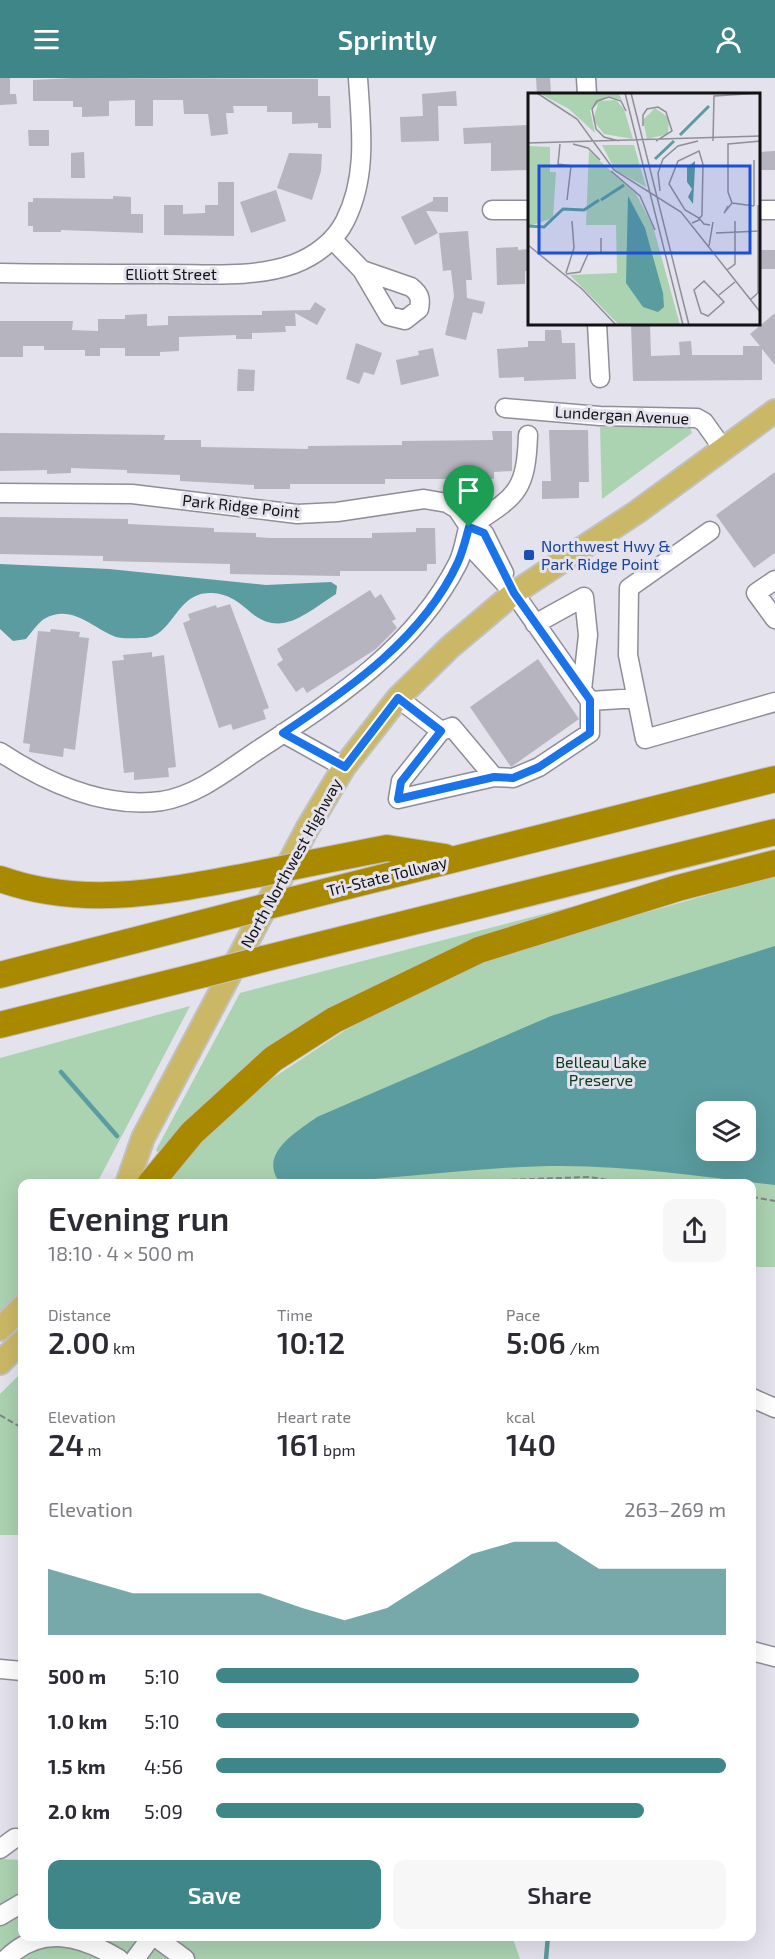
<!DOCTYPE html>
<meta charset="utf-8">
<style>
body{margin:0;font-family:"Exo 2",sans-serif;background:#f7f7f7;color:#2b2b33;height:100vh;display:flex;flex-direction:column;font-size:22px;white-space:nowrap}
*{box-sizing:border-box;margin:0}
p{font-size:20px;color:#7c7c81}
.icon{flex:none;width:33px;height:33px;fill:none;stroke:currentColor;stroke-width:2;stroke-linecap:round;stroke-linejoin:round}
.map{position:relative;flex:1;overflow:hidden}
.details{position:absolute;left:18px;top:1101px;width:738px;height:762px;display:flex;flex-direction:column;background:#fff;border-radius:12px;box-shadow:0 6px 24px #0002}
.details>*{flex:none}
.tools{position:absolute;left:696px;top:1023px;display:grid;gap:12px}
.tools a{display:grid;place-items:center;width:60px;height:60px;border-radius:12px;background:#fff;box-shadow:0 6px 24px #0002;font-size:30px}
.pin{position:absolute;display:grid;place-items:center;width:51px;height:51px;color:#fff;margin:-62px -26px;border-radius:50% 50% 50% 0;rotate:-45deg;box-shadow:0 0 6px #0007}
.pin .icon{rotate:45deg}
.round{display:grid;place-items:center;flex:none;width:63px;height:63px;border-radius:12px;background:#f7f7f7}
.headline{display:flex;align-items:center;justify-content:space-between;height:102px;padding:0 30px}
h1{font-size:33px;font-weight:600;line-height:45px}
.metrics{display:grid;grid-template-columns:repeat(3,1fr);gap:9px;height:102px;padding:6px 30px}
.metrics div{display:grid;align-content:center}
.metrics b{font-size:30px;font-weight:600}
.metrics small{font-size:16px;font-weight:400}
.metrics p{font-size:16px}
.chart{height:168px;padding:12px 30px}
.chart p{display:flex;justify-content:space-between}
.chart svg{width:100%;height:108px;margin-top:6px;fill:#3e8687;opacity:.7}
.action{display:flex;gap:12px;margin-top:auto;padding:12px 30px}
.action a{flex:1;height:69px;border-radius:12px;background:#3e8687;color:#fff;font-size:24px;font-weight:600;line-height:69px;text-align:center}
.action a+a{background:#f7f7f7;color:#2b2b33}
ul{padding:0 30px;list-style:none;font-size:20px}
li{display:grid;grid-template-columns:96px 72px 1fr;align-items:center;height:45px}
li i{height:15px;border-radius:8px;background:#3e8687}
header{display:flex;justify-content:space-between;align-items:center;height:78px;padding:0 30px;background:#3e8687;color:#fff;font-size:27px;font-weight:600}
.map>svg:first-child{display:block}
.green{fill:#abd2b1;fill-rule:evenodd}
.water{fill:#5a9c9f;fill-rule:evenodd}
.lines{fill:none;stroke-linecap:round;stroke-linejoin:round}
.stream{stroke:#5a9c9f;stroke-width:4.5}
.building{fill:#b6b4be}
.minor-casing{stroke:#8f8d97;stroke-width:21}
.major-casing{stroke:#c1c1c2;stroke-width:26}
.highway-casing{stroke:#c1c1c2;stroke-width:28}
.path{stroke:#838289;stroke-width:2;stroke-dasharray:6 3;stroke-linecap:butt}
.minor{stroke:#fff;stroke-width:18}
.major{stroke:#cbb866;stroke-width:22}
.highway{stroke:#a98900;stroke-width:26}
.highway-bridge-casing{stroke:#c1c1c2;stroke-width:28;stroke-linecap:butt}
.highway-bridge{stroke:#a98900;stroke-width:26}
.route-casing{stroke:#fff;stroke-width:12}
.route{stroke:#1a73e8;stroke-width:8}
.transit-dot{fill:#1a4fb4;stroke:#e4e2ed;stroke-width:2}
.labels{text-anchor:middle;stroke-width:6;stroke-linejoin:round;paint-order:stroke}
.street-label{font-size:16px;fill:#121114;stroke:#e4e2ed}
.transit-label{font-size:16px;fill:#164399;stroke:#e4e2ed;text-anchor:start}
.park-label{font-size:16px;fill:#0a3b19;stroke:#e4e2ed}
.inset-river{fill:none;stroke:#5a9c9f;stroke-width:3}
.inset-road{fill:none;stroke:#908e96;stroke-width:1.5}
.view{fill:#1d4ed8;fill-opacity:0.15;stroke:#1d4ed8;stroke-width:3}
.inset-edge{fill:none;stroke:#121114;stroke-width:3}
</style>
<header><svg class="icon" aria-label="menu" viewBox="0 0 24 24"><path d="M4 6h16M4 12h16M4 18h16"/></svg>Sprintly<svg class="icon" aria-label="person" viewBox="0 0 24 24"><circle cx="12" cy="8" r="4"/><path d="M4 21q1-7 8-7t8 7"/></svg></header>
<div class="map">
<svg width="775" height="1881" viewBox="0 0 775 1881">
<rect width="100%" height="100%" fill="#e4e2ed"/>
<!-- green -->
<path class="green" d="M600,349H690L692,355L602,421Z
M775,798V1189H752V1106H167L210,1052L247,1017L347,951L417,914L484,884L538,865ZM706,1034H746V1072H706Z
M570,829V833L235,999L204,1026L160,1077L156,1072L240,915Z
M190,928L97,1105L22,1106V1213L0,1237V980Z
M22,1294V1457H0V1316Z
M0,1781L22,1782V1858H512L520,1881H0Z"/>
<!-- water -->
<path class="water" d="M0,486L109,491L266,507L331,504L337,508L336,516C306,535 280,562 248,532C236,522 228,516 212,515C175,513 174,560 143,560C135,560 123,561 116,559C92,550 72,525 44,541C38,545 31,555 26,561L13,563L0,551Z
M775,868V1107C704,1099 634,1088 562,1088C468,1088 374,1106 280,1105C258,1076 295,1055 317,1039L551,938ZM706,1034H746V1072H706Z"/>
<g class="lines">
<!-- stream -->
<path class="stream" d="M61,994L117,1058
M546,1881L548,1858"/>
</g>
<!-- building -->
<path class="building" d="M0,0H10V16H16L17,26L0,27Z
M73,0L318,1V18H330L331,50H318V45L292,46V34H267V28H233L234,35H226L228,56L211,58L208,36H184L183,22H153V48H135V22L109,23V38L82,39V29H73V23H33V2Z
M536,0H550L551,16H537Z
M456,13L457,28H438L439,63L401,64L400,39L423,38L422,16Z
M527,47L528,92L491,93V65L464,66L463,50Z
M28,52H49V68H29Z
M775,73V92H759V74Z
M84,74L85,100H71V75Z
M289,75L322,76L321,93L312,122L277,110Z
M218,104H234V158L164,157V127H183V136L205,135V127H218Z
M276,112L286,143L251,155L240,124Z
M113,118L131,119V136H143V155L61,152V154H33V148H28V124H33V120L113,121Z
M433,119H448V134L426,133L438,155L415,167L401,139L433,123Z
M468,153L472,202H466L467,220L485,224L482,236L473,234L466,262L445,257L454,218L451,192L443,193L439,155Z
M518,169V172L529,171V193H525V206L497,207L496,170Z
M759,172H775V191H759Z
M315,224L326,231L317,247L295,235L296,248H285L286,254L252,255V261H236V257L179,259V273L160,274V278H125V270H100V278H85V272H44V268H23V279H0V243H73L72,252L98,253V241H125V237L147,236V248L168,247V238L262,237V233L310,232Z
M775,235V287L762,271V302L633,303L631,247L650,246L651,278L680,277L679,264L691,263L692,277H743V268H760L750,256Z
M545,252H561L562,265H575L576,301L524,303V299L499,300L497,271L528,269V263H545Z
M356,265L382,275L374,297L364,294L359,306L346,301Z
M433,270L439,298L401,307L396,282L419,277L418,273Z
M238,291L255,292L254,313H237Z
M549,352H588L589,404H579V420L542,421V403H551Z
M492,353H512V393L494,394V401L474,402V405H458V401H385V406H290V411H254V407L180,403V397L127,395V392L71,390V395L47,396V392L0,393V355L165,357L164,362H201V369L308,371V368L402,367V363L493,362Z
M775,394V475L754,490L716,437Z
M0,439L128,441V446L214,450V454L256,455V459L269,460H372V455L416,454V450H435L436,486H427V493H340V498L230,496V486L103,483V478L0,476Z
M370,512L375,520L381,516L396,541L392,543L397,550L376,571L307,615L303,609L296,614L277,586L283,582L277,571Z
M230,526L269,630L263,632L266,641L233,652L231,646L219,650L183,545L190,542L188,536L216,527L217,530Z
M51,551L80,554L79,559L89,560L75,672L64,670L63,679L29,674L30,666L23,665L38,553L50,554Z
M152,574V579L164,577L176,689L168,690L169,699L134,702V694L124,695L112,583L124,582L123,577Z
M538,581L579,641L511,689L470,629Z"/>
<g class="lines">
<!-- minor casing -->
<g class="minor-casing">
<path id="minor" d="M586,0L587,16
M492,132H529
M758,132H775
M332,161L362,192L389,238L405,242L419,231C421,221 420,216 411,209L362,192
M0,195C56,196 112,196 168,196C210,196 255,200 294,186C315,178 335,163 345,143C368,98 361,48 358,0
M597,246L600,300
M505,330L600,338L697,340L704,344L724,372
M0,415L132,416L297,436L337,434L424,421L447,425L457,431L469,449L473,471L514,515L590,623
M469,449C516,418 526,415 528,357
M469,449L484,455L504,495
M710,453L629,510L628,577L645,661L775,624
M775,502L756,515L775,541
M535,546L584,519L588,557L582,612
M398,620L441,653L401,703L398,721L494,699L513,700L539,689L590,655V623L637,620
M441,653L452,649L494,699
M283,655L344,689
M0,674C47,705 104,731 162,723C198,717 228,692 258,672C334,622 415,570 458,485C463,475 465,462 468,450
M752,1320L775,1330
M752,1573L775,1579
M0,1591L22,1593
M0,1771L15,1760H22
M0,1838L22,1825
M154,1858L185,1881
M6,1881C41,1846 82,1858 119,1881
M135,1881L152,1858"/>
</g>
<!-- major casing -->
<g class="major-casing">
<path id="major" d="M127,1106L143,1060L307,751L344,689L398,620L450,569L514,515L637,434L775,333
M0,1251L22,1229
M0,1285L22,1263"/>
</g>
<!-- highway casing -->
<g class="highway-casing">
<path id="highway" d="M311,785L387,770L445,779
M0,801C87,832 170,812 258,796
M292,822L775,701
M263,881L775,754
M0,897L237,836
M0,947L205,896
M150,1106L192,1055L273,981L334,942L479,872L678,810L775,785"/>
</g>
<!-- path -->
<path class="path" d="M394,1106L589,1099L636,1106
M752,1119L775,1123
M0,1337L22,1350"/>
<!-- minor -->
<use href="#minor" class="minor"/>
<!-- major -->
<use href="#major" class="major"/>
<!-- highway -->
<use href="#highway" class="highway"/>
<!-- highway-bridge casing -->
<g class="highway-bridge-casing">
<path id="highway-bridge" d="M258,796L311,785
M237,836L292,822
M205,896L263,881"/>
</g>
<!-- highway-bridge -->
<use href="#highway-bridge" class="highway-bridge"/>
</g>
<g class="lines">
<!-- route casing -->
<g class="route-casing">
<path id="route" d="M469,449L484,455L514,515L590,622V655L539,689L513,700L494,699L398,721L401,704L441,653L398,620L345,689L283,655C349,611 424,559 458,484C463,473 466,460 469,449Z"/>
</g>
<!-- route -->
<use href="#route" class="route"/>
</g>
<!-- markers -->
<rect class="transit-dot" x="523" y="471" width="12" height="12" rx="3"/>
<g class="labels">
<!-- street labels -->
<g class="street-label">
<text x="171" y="202">Elliott Street</text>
<text transform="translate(622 337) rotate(3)" y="6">Lundergan Avenue</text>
<text transform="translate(241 428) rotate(6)" y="6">Park Ridge Point</text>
<text transform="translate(291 785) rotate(-61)" y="6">North Northwest Highway</text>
<text transform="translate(387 798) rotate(-14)" y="6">Tri-State Tollway</text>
</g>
<!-- transit labels -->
<g class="transit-label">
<text x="541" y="474">Northwest Hwy &amp;<tspan x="541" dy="18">Park Ridge Point</tspan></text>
</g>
<!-- park labels -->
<g class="park-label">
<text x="601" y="990">Belleau Lake<tspan x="601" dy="18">Preserve</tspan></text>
</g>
</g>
<!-- overview -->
<g transform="translate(528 15)">
<rect width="232" height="232" fill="#e4e2ed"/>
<path d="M11,0H90L94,7L80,3L62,17L67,40L41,16ZM88,7L96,16L105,46L76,41L65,27L71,8ZM127,15L141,25L140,41L119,46L115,27ZM74,52H106L118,94L87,77ZM0,53L22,54V79H28L25,125L1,133ZM61,58L108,101L125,133L152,232H91L42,182L89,180L88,132H58Z" fill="#abd2b1"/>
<path d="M167,68V74L165,111L160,104L164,96L159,89V74ZM100,103L117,135L135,200L136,214L130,219L115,214L98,190Z" fill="#5a9c9f"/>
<path class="inset-river" d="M152,42L181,13M127,66L146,48M73,107L96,92M0,133L16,134L35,116L56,117L71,107"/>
<path class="inset-road" d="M9,0L49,26L86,77L153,119L233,220M97,0L155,232M103,0L161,232M115,33V22L119,16L130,14L138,19L144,38L128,48M91,48L76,44L68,36L64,16L69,8L81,4L93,8L98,18M185,48L186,3L233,0M0,50L233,43M32,51L30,71L43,73L39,107M45,51L60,55L72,67M83,78L112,103L127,137M132,98L130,80L135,66L150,53L170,48M204,110L200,99V51L233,48M204,110L226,113M200,113L196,120L204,110M226,113V67V74M164,130L171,127V125L173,124L174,122L175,71L171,58L150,68L141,91L157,117L171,125L176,131L182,132M188,140L232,138M0,152L54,196L88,232M181,153L185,129M199,177L207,171V128M38,180L46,155L44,128M38,181L52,179L60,161L73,160V145M176,188L196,209L180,223L173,220L166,197ZM191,202L207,189M222,207L230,200V112"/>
<path class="view" d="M11,73H222V160H11Z"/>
<rect width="232" height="232" class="inset-edge"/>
</g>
</svg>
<div class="tools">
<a><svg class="icon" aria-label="layers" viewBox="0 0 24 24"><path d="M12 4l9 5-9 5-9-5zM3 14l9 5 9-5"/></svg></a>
</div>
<div class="pin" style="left:469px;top:449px;background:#1e9e55"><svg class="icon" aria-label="arrive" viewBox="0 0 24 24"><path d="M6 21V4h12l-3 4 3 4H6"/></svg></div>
<section class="details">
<div class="headline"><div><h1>Evening run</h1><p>18:10 · 4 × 500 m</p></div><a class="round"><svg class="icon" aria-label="share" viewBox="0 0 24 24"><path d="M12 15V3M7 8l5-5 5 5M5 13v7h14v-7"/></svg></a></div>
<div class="metrics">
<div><p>Distance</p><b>2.00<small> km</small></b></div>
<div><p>Time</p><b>10:12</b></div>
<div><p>Pace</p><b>5:06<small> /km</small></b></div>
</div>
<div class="metrics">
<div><p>Elevation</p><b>24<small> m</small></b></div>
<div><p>Heart rate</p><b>161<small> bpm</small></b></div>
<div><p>kcal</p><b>140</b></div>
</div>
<div class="chart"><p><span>Elevation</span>263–269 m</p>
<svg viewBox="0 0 160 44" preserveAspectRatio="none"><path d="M0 44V17L10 22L20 27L30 27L40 27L50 27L60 33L70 38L80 33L90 22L100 11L110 6L120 6L130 17L140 17L150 17L160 17V44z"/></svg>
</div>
<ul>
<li><b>500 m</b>5:10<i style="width:83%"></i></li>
<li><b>1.0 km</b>5:10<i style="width:83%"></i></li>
<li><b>1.5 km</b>4:56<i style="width:100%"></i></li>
<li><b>2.0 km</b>5:09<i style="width:84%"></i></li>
</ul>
<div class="action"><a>Save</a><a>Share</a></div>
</section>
</div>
